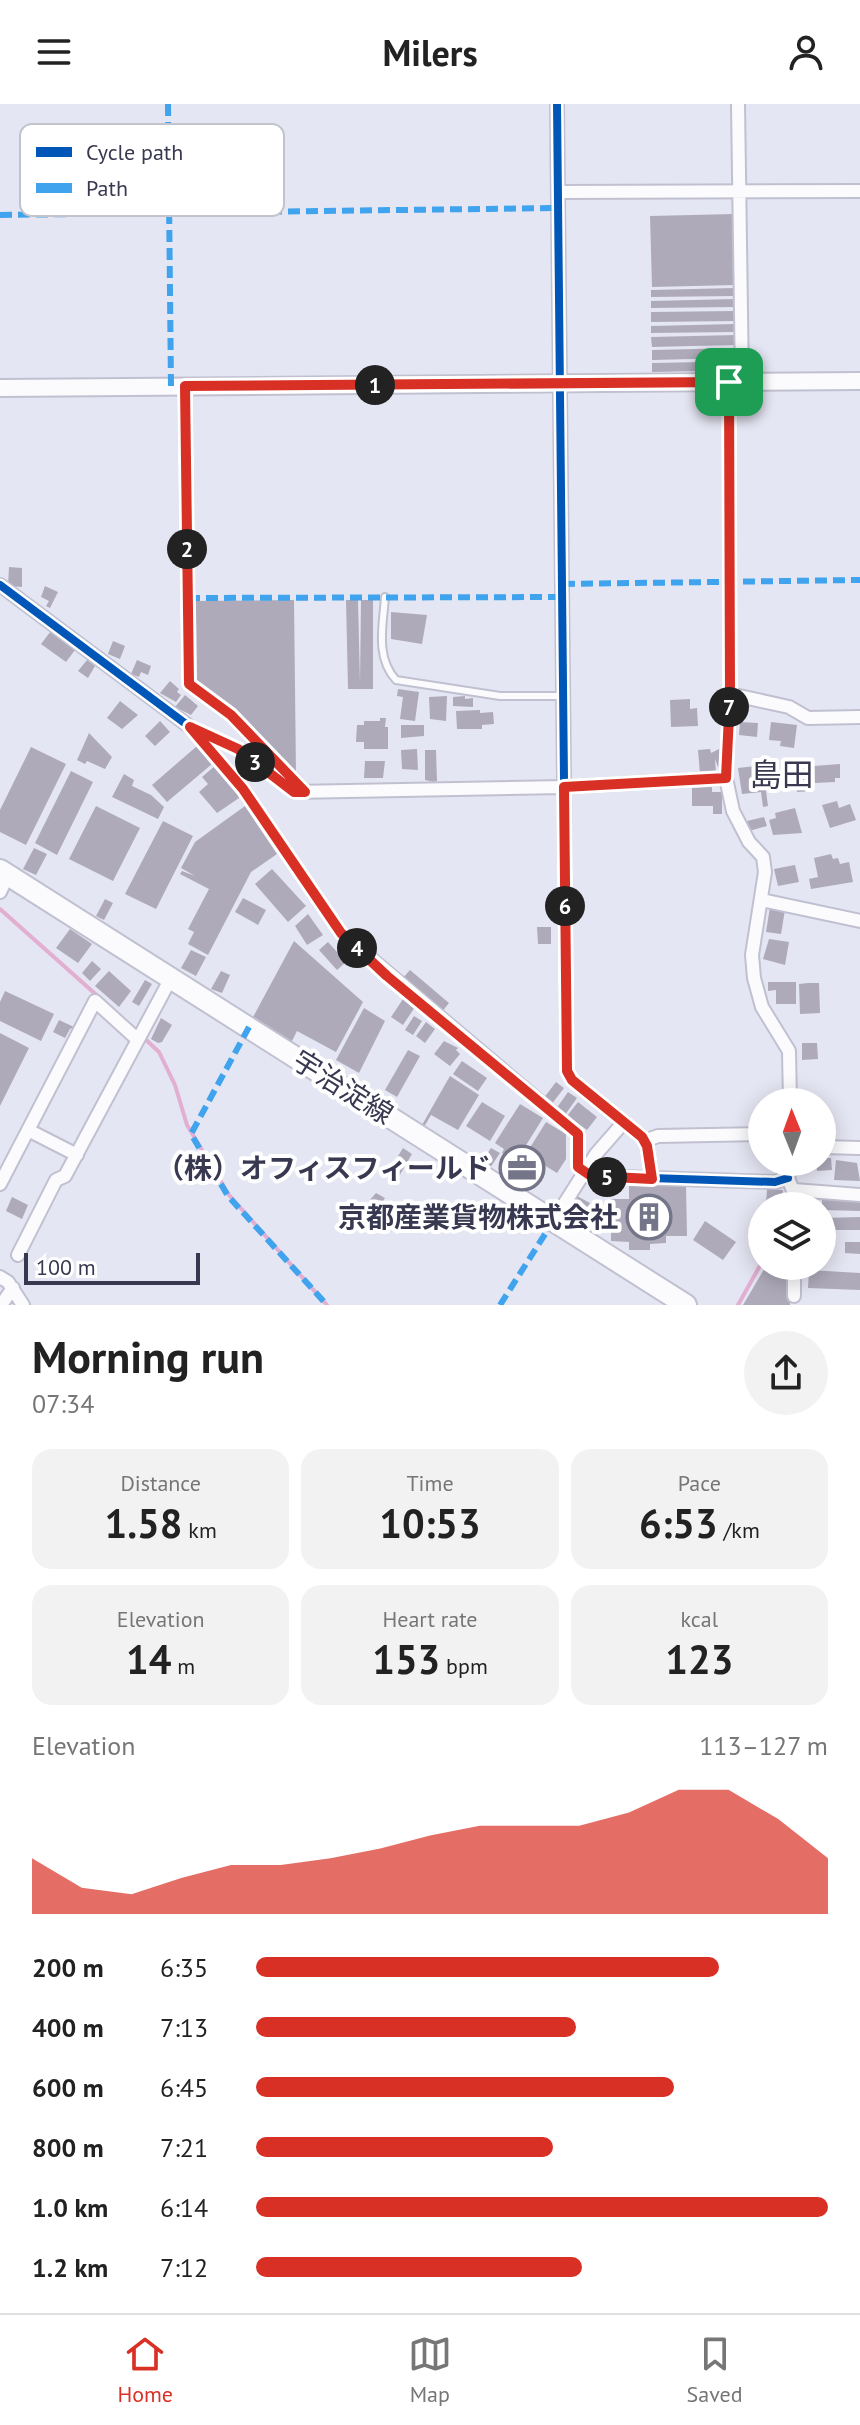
<!DOCTYPE html>
<meta charset="utf-8">
<style>
body{margin:0;font-family:"PT Sans","Noto Sans JP",sans-serif;background:#f2f2f2;color:#222;height:100vh;display:flex;flex-direction:column;font-size:30px;white-space:nowrap}
*{box-sizing:border-box;margin:0}
p{font-size:26px;color:#767676}
.icon{flex:none;width:44px;height:44px;fill:none;stroke:currentColor;stroke-width:2;stroke-linecap:round;stroke-linejoin:round}
.map{position:relative;height:1201px;overflow:hidden}
.drawer{display:flex;flex-direction:column;background:#fff;flex:1}
.drawer>*{flex:none}
.needle{width:52px;rotate:359deg}
.fabs{position:absolute;left:748px;top:984px;display:grid;gap:16px}
.fabs a{display:grid;place-items:center;width:88px;height:88px;border-radius:50%;background:#fff;box-shadow:0 4px 20px #0003;font-size:40px}
.scale{position:absolute;left:24px;bottom:20px;width:176px;box-sizing:border-box;padding-left:8px;border:4px solid #383851;border-top:0;font-size:22px;line-height:28px;white-space:nowrap;color:#383851;-webkit-text-stroke:6px #fff;paint-order:stroke}
.pin{position:absolute;display:grid;place-items:center;width:68px;height:68px;color:#fff;margin:-34px;border-radius:16px;box-shadow:0 4px 12px #0006}
.km{position:absolute;width:40px;height:40px;margin:-20px;border-radius:50%;background:#222;color:#fff;font-size:22px;line-height:40px;text-align:center}
.round{display:grid;place-items:center;flex:none;width:84px;height:84px;border-radius:42px;background:#f2f2f2}
.head{display:flex;align-items:center;justify-content:space-between;height:136px;padding:0 32px}
h1{font-size:44px;font-weight:800;line-height:60px}
.metrics{display:grid;grid-template-columns:repeat(3,1fr);gap:12px;height:136px;padding:8px 32px}
.metrics div{display:grid;align-content:center;border-radius:20px;background:#f2f2f2;text-align:center}
.metrics b{font-size:40px;font-weight:800}
.metrics small{font-size:22px;font-weight:400}
.metrics p{font-size:22px}
.chart{height:224px;padding:16px 32px}
.chart p{display:flex;justify-content:space-between}
.chart svg{width:100%;height:144px;margin-top:8px;fill:#d93025;opacity:.7}
ul{padding:0 32px;list-style:none;font-size:26px}
li{display:grid;grid-template-columns:128px 96px 1fr;align-items:center;height:60px}
li i{height:20px;border-radius:10px;background:#d93025}
header{display:flex;justify-content:space-between;align-items:center;height:104px;padding:0 32px;background:#fff;font-size:36px;font-weight:800}
.dock{display:flex;justify-content:space-around;align-items:center;height:112px;border-top:2px solid #e0e0e0;background:#fff;font-size:22px;color:#767676}
.dock a{display:grid;justify-items:center;gap:4px}
.dock .selected{color:#d93025}
.map>svg:first-child{display:block}
.lines{fill:none;stroke-linecap:round;stroke-linejoin:round}
.stream{stroke:#e2aed1;stroke-width:4}
.building{fill:#aeaaba}
.service-casing{stroke:#c0c0d1;stroke-width:10}
.minor-casing{stroke:#c0c0d1;stroke-width:16}
.tertiary-casing{stroke:#c0c0d1;stroke-width:20}
.primary-casing{stroke:#c0c0d1;stroke-width:24}
.service{stroke:#fbfbfd;stroke-width:6}
.minor{stroke:#fbfbfd;stroke-width:12}
.tertiary{stroke:#fbfbfd;stroke-width:16}
.primary{stroke:#fbfbfd;stroke-width:20}
.quiet{stroke:#3fa3ed;stroke-width:6;stroke-dasharray:12 6;stroke-linecap:butt}
.cycleway-casing{stroke:#fff;stroke-width:13}
.cycleway{stroke:#0057b8;stroke-width:8}
.route-casing{stroke:#fff;stroke-width:16}
.route{stroke:#d93025;stroke-width:10}
.labels{text-anchor:middle;stroke-width:8;stroke-linejoin:round;paint-order:stroke}
.street-label{font-size:28px;fill:#383851;stroke:#fff}
.poi-label{font-size:28px;font-weight:bold;fill:#383851;stroke:#fff;text-anchor:end}
.quarter-label{font-size:32px;fill:#383851;stroke:#fff}
.key{fill:#fff;stroke:#c3c3cb;stroke-width:2}
.key-label{font-size:22px;fill:#383851}
</style>
<header><svg class="icon" aria-label="menu" viewBox="0 0 24 24"><path d="M4 6h16M4 12h16M4 18h16"/></svg>Milers<svg class="icon" aria-label="person" viewBox="0 0 24 24"><circle cx="12" cy="8" r="4"/><path d="M4 21q1-7 8-7t8 7"/></svg></header>
<div class="map">
<svg width="860" height="1201" viewBox="0 0 860 1201">
<rect width="100%" height="100%" fill="#e5e6f3"/>
<g class="lines">
<!-- stream -->
<path class="stream" d="M0,805L101,895
M143,933L159,948L175,981L187,1021L229,1091L327,1201
M738,1201L762,1158"/>
</g>
<!-- building -->
<path class="building" d="M734,110L736,181L652,183L650,112Z
M735,184V192L651,193V186Z
M735,195V203L651,204V197Z
M735,207V217L651,218V208Z
M735,220V228L651,229V222Z
M736,231V241L652,243L651,233Z
M736,244V254L652,256V246Z
M703,258V267L652,268V259Z
M9,463L22,464V483L8,482Z
M45,482L58,488L50,504L46,502L49,497L41,493Z
M294,496L296,670L231,605L194,578L193,559L194,497Z
M346,496H358L360,579L361,496H373V585H348Z
M391,508L427,511L422,540L391,535Z
M51,527L75,546L66,558L41,540Z
M113,537L125,542L120,555L108,550Z
M87,556L95,562L88,574L78,567Z
M137,556L151,562L148,571L141,568L139,573L131,570Z
M170,577L179,585L177,588L181,591L176,598L160,589Z
M398,585L419,588L415,617L400,615L403,593L397,592Z
M185,591L198,602L191,611L175,603Z
M447,592L446,617L430,615L429,593Z
M465,592V595L473,594V603L453,602V593Z
M690,595V605L697,604L698,622L671,623L670,596Z
M120,597L138,611L122,625L107,614Z
M480,606V609L493,608L494,620L482,621V625H457L456,607Z
M380,614H386L385,623H388V645H364V638H356L357,621H364V617H380Z
M160,617L170,628L155,642L145,632Z
M740,618L758,619L757,633L739,631Z
M771,618L797,621L794,644L780,642L781,637L769,636Z
M401,621H424V632L401,634Z
M89,629L112,653L105,665L87,657L85,660L77,656Z
M197,642L212,660L167,698L152,681Z
M31,643L66,660L26,741L0,728V706Z
M721,644L722,663H718L715,655L716,669L700,670L698,646L710,645L711,649Z
M417,645L418,666L402,665L401,646Z
M425,646H436L437,677L434,678L425,676Z
M365,657H385L383,674H364Z
M840,660V674H835V678L815,679L814,662Z
M216,661L242,692L217,709L199,688L208,680L202,673Z
M756,662L757,672L764,671L768,702L763,703L761,688L742,690L738,664Z
M812,662L813,687L797,688L796,663Z
M71,667L93,678L57,751L35,739Z
M124,670L134,676L132,682L151,691L164,703L158,715L112,693Z
M692,682L712,683V688H722V710H713V702H692Z
M837,697L839,704L850,700L856,716L830,724L822,701Z
M96,702L140,724L113,777L69,755Z
M245,702L277,750L251,768L208,851L188,840L194,828L188,825L209,785L180,770L182,767L195,772L181,764L195,738Z
M795,704L802,729L773,731L769,716L776,714L775,709Z
M764,713L767,722L749,727L747,717Z
M163,717L193,732L156,805L125,790Z
M34,744L47,750L36,771L23,765Z
M831,750L833,755L838,754L840,760L849,758L853,778L811,785L809,775L818,773L814,754Z
M795,761L799,778L778,782L774,765Z
M272,765L306,802L288,818L255,780Z
M243,794L266,806L258,821L235,808Z
M105,795L113,799L104,816L96,812Z
M770,803L785,806L781,830L766,828Z
M308,810L323,831L307,841L295,822Z
M537,823H551V840H538Z
M70,825L92,840L78,859L56,844Z
M769,835L789,838L785,861L763,855Z
M294,837L363,898L336,948L297,927L291,939L252,915Z
M328,838L346,858L337,866L319,846Z
M191,846L206,853L196,872L181,864Z
M92,857L101,865L90,877L82,869Z
M410,866L449,899L441,909L402,875Z
M109,867L131,887L119,903L95,882Z
M221,867L230,871L222,889L211,885Z
M145,876L152,880L139,902L132,898Z
M768,878H796V900H776V886L768,887Z
M808,879H819L820,909L800,910L799,880Z
M5,887L54,910L41,937L0,917V898Z
M403,895L415,903L403,921L391,913Z
M364,904L385,917L359,969L336,956Z
M414,912L422,917L413,931L405,926Z
M161,914L172,921L162,938L158,939L151,935Z
M59,916L74,923L70,925L65,934L53,928Z
M426,918L435,925L425,939L416,932Z
M0,929L29,944L0,1002Z
M444,937L458,944L456,946L460,950L450,962L434,950Z
M802,939H817L818,955L802,956Z
M408,946L420,952L397,993L385,986Z
M462,957L487,974L478,987L453,970Z
M450,972L479,991L458,1026L431,1011L424,1023L422,1021Z
M556,978L564,984L551,1001L543,995Z
M568,988L577,994L565,1011L556,1005Z
M482,998L505,1012L490,1037L466,1022Z
M578,998L597,1013L587,1026L567,1012Z
M520,1000L543,1014L518,1054L513,1051L511,1055L502,1049L504,1045L495,1039Z
M546,1018L566,1030V1055L557,1069L526,1050Z
M403,1044L412,1050L398,1074L388,1068Z
M491,1044L500,1049L490,1064L481,1059Z
M525,1053L536,1060L526,1076L515,1069Z
M822,1054H831L832,1066L817,1067L816,1058H822Z
M836,1056L857,1059L860,1077L834,1076Z
M629,1079L686,1081L687,1132H666V1139L650,1140V1146H629V1138L611,1137V1095H629Z
M767,1085L783,1086L782,1102H766Z
M376,1089L385,1094L370,1117L361,1106Z
M577,1092L590,1099L579,1118L566,1111Z
M12,1093L28,1101L22,1115L6,1107Z
M822,1094L860,1095V1107L822,1106Z
M860,1113V1126H822V1114Z
M705,1117L736,1138L723,1156L693,1136Z
M845,1138H860V1150L845,1149Z
M766,1162H790V1201H743Z
M809,1166L860,1169V1186L808,1184Z"/>
<g class="lines">
<!-- service casing -->
<g class="service-casing">
<path id="service" d="M385,493C383,521 375,553 396,576L500,592H564
M197,625L238,645L294,688"/>
</g>
<!-- minor casing -->
<g class="minor-casing">
<path id="minor" d="M557,0L567,967L572,976L642,1033L647,1042L652,1075
M738,0L742,277
M558,88L860,87
M729,278L730,590L726,674L733,707L749,738L763,753L765,768L752,851L754,874L762,903L789,947L790,998
M185,282L189,580L231,611L305,688
M0,481L190,623L243,685L341,829L578,1030V1063L591,1072L775,1078L788,1074
M730,590L789,603L808,614L860,613
M294,688L564,683L726,674
M0,788L8,771
M762,796L860,817
M28,1026L77,1051
M644,1037L658,1032L762,1030
M822,1043L860,1044
M790,1058L788,1074L799,1102
M0,1080L95,897L138,936
M794,1086L860,1091
M554,1116L596,1050L624,1018
M18,1151L56,1076L65,1072L171,874
M794,1162V1192
M0,1173L8,1178L23,1201
M1,1201L13,1184"/>
</g>
<!-- tertiary casing -->
<g class="tertiary-casing">
<path id="tertiary" d="M0,284L860,277"/>
</g>
<!-- primary casing -->
<g class="primary-casing">
<path id="primary" d="M0,766L686,1201"/>
</g>
<!-- service -->
<use href="#service" class="service"/>
<!-- minor -->
<use href="#minor" class="minor"/>
<!-- tertiary -->
<use href="#tertiary" class="tertiary"/>
<!-- primary -->
<use href="#primary" class="primary"/>
<!-- quiet -->
<path class="quiet" d="M168,0L171,283
M0,111L558,104
M563,480L860,476
M188,494L563,493
M249,923L191,1030L228,1092L327,1201
M500,1201L554,1116"/>
<!-- cycleway casing -->
<g class="cycleway-casing">
<path id="cycleway" d="M557,0L567,967L572,976L642,1033L647,1042L652,1075
M0,481L190,623L243,685L341,829L578,1030V1063L591,1072L775,1078L788,1074"/>
</g>
<!-- cycleway -->
<use href="#cycleway" class="cycleway"/>
</g>
<g class="lines">
<!-- route casing -->
<g class="route-casing">
<path id="route" d="M729,278L730,590L726,674L564,683L567,967L572,976L642,1033L647,1042L652,1075L591,1072L578,1063V1030L387,872L341,829L243,685L190,623L238,645L294,688H305L231,611L189,580L185,282Z"/>
</g>
<!-- route -->
<use href="#route" class="route"/>
</g>
<!-- icons -->
<defs>
<g id="office-ring" transform="scale(2.3)"><circle r="9.5" fill="#fff" stroke="#75758a" stroke-width="1.5"/><path d="M-6-3h4V-5.5h4V-3h4V5H-6ZM-1-4.5V-3h2v-1.5ZM-6 0V1H6V0Z" fill="#75758a"/></g>
<g id="building-ring" transform="scale(2.3)"><circle r="9.5" fill="#fff" stroke="#75758a" stroke-width="1.5"/><path d="M-4-6H4V6H1V3H-1V6H-4ZM-2.5-4.3h1.7v1.8h-1.7ZM.8-4.3h1.7v1.8H.8ZM-2.5-1h1.7V.8h-1.7ZM.8-1h1.7V.8H.8Z" fill="#75758a"/></g>
</defs>
<g fill-rule="evenodd">
<use href="#office-ring" x="522" y="1064"/>
<use href="#building-ring" x="649" y="1113"/>
</g>
<g class="labels">
<!-- street labels -->
<g class="street-label">
<text transform="translate(343 983) rotate(32)" y="10">宇治淀線</text>
</g>
<!-- poi labels -->
<g class="poi-label">
<text x="491" y="1074">（株）オフィスフィールド</text>
<text x="618" y="1123">京都産業貨物株式会社</text>
</g>
<!-- quarter labels -->
<g class="quarter-label">
<text x="782" y="682">島田</text>
</g>
</g>
<!-- legend -->
<rect x="20" y="20" width="264" height="92" rx="12" class="key"/>
<rect x="36" y="43" width="36" height="10" fill="#0057b8"/>
<rect x="36" y="79" width="36" height="10" fill="#3fa3ed"/>
<g class="key-label">
<text x="86" y="56">Cycle path</text>
<text x="86" y="92">Path</text>
</g>
</svg>
<div class="fabs">
<a><svg class="needle" viewBox="-14 -14 28 28"><path d="M0-13l5 13h-10z" fill="#e53935"/><path d="M0 13l5-13h-10z" fill="#767676"/></svg></a>
<a><svg class="icon" aria-label="layers" viewBox="0 0 24 24"><path d="M12 4l9 5-9 5-9-5zM3 14l9 5 9-5"/></svg></a>
</div>
<div class="scale">100 m</div>
<div class="pin" style="left:729px;top:278px;background:#1e9e55"><svg class="icon" aria-label="arrive" viewBox="0 0 24 24"><path d="M6 21V4h12l-3 4 3 4H6"/></svg></div>
<b class="km" style="left:375px;top:281px">1</b>
<b class="km" style="left:187px;top:445px">2</b>
<b class="km" style="left:255px;top:658px">3</b>
<b class="km" style="left:357px;top:844px">4</b>
<b class="km" style="left:607px;top:1073px">5</b>
<b class="km" style="left:565px;top:802px">6</b>
<b class="km" style="left:729px;top:603px">7</b>
</div>
<section class="drawer">
<div class="head"><div><h1>Morning run</h1><p>07:34</p></div><a class="round"><svg class="icon" aria-label="share" viewBox="0 0 24 24"><path d="M12 15V3M7 8l5-5 5 5M5 13v7h14v-7"/></svg></a></div>
<div class="metrics">
<div><p>Distance</p><b>1.58<small> km</small></b></div>
<div><p>Time</p><b>10:53</b></div>
<div><p>Pace</p><b>6:53<small> /km</small></b></div>
</div>
<div class="metrics">
<div><p>Elevation</p><b>14<small> m</small></b></div>
<div><p>Heart rate</p><b>153<small> bpm</small></b></div>
<div><p>kcal</p><b>123</b></div>
</div>
<div class="chart"><p><span>Elevation</span>113–127 m</p>
<svg viewBox="0 0 160 44" preserveAspectRatio="none"><path d="M0 44V27L10 36L20 38L30 33L40 29L50 29L60 27L70 24L80 20L90 17L100 17L110 17L120 13L130 6L140 6L150 15L160 27V44z"/></svg>
</div>
<ul>
<li><b>200 m</b>6:35<i style="width:81%"></i></li>
<li><b>400 m</b>7:13<i style="width:56%"></i></li>
<li><b>600 m</b>6:45<i style="width:73%"></i></li>
<li><b>800 m</b>7:21<i style="width:52%"></i></li>
<li><b>1.0 km</b>6:14<i style="width:100%"></i></li>
<li><b>1.2 km</b>7:12<i style="width:57%"></i></li>
</ul>
</section>
<nav class="dock">
<a class="selected"><svg class="icon" aria-label="home" viewBox="0 0 24 24"><path d="M3 11l9-7 9 7M6 9v11h12V9"/></svg>Home</a>
<a><svg class="icon" aria-label="map" viewBox="0 0 24 24"><path d="M3 6l6-2 6 2 6-2v14l-6 2-6-2-6 2zM9 4v14M15 6v14"/></svg>Map</a>
<a><svg class="icon" aria-label="saved" viewBox="0 0 24 24"><path d="M7 4h10v16l-5-4-5 4z"/></svg>Saved</a>
</nav>
